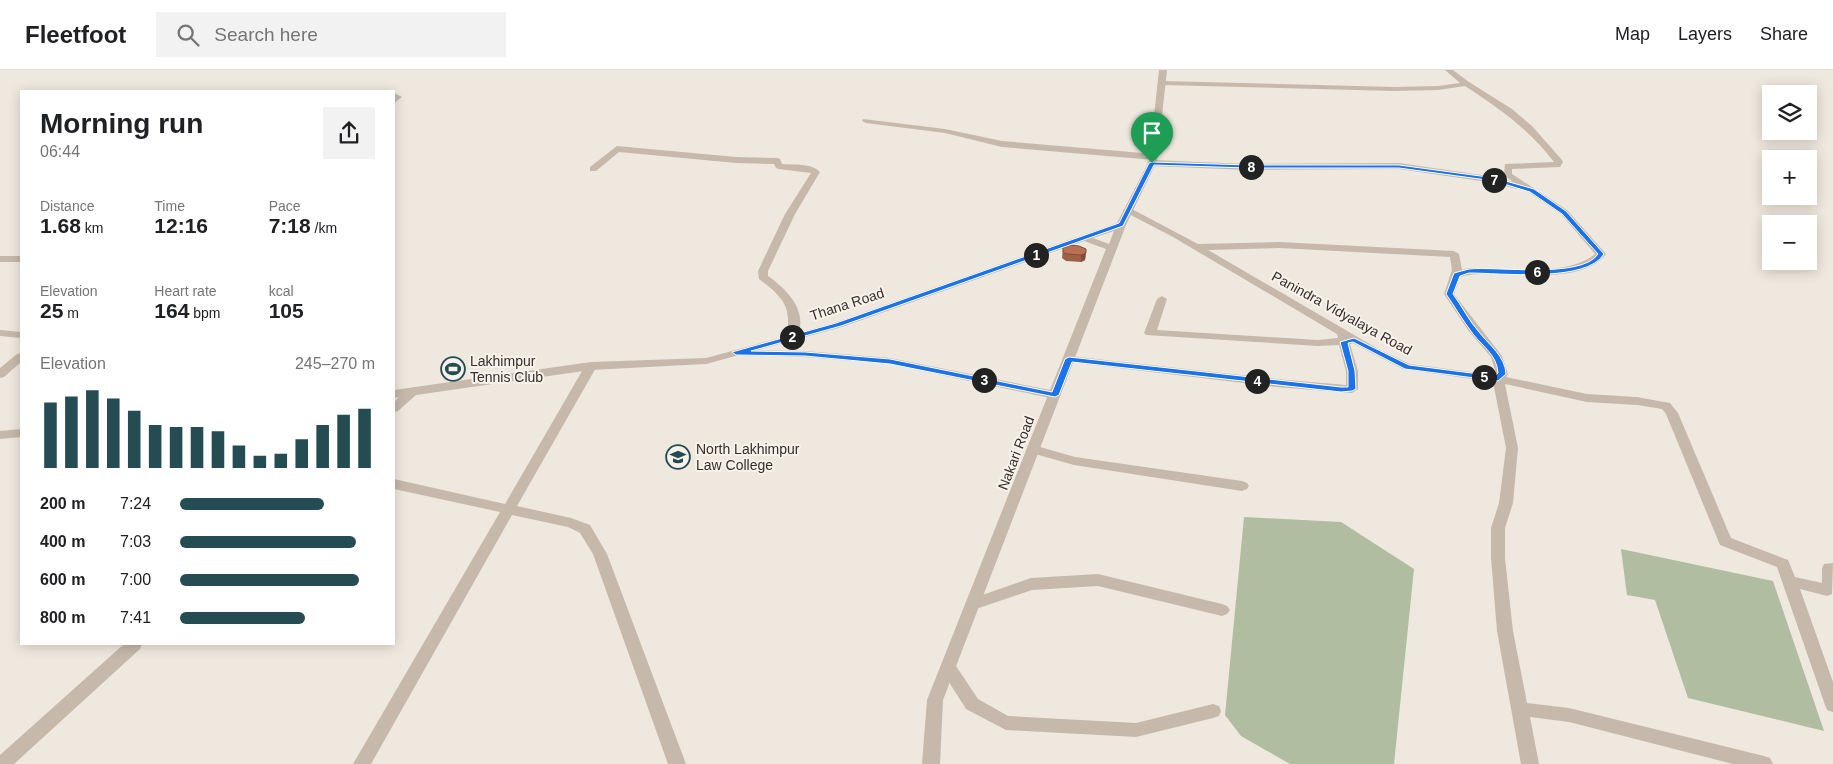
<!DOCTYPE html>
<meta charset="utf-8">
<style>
body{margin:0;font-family:Arial,sans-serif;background:#f2f2f2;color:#202124;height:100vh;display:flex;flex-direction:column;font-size:19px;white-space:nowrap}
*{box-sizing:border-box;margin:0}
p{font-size:16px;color:#757577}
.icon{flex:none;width:28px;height:28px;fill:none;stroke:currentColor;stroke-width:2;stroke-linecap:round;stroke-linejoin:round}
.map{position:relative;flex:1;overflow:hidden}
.side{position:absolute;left:20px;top:20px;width:375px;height:555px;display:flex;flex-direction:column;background:#fff;border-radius:0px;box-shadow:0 2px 12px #0003}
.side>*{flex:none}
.buttons{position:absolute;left:1762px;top:15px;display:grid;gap:10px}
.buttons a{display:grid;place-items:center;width:55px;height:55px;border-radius:0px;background:#fff;box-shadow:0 2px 12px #0003;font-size:25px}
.pin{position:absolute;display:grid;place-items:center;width:42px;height:42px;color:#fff;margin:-51px -21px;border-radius:50% 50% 50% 0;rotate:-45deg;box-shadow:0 0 5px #0007}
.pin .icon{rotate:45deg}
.km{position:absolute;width:25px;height:25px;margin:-12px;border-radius:50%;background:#222;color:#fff;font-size:14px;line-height:25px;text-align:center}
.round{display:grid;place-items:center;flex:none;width:52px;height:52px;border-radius:0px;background:#f2f2f2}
.summary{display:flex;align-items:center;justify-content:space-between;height:85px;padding:0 20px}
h1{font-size:28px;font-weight:700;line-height:38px}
.figures{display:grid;grid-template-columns:repeat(3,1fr);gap:8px;height:85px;padding:5px 20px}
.figures div{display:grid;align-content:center}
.figures b{font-size:21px;font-weight:700}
.figures small{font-size:14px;font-weight:400}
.figures p{font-size:14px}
.chart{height:140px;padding:10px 20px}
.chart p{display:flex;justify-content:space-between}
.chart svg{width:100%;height:90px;margin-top:5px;stroke:#244c52;stroke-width:6}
ul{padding:0 20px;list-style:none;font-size:16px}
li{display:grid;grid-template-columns:80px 60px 1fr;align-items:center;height:38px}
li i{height:12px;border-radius:6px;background:#244c52}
header{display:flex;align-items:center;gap:30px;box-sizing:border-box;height:70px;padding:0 25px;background:#fff;border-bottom:1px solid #e0e0e0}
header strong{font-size:24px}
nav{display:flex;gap:28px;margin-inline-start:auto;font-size:18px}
.search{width:350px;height:45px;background:#f2f2f2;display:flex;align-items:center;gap:12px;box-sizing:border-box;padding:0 18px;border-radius:0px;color:#757577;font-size:19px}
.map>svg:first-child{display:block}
.green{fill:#b1bda0}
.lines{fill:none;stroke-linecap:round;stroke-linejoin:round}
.minor{fill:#c6b9ab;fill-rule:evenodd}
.tertiary{fill:#c6b9ab;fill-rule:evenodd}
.wall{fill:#9e6148}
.shaded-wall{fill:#814f3b}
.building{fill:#b87154;stroke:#814f3b}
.route{fill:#1a73e8;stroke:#fff;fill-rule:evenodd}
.labels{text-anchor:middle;stroke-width:4;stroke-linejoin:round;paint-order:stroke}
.street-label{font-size:14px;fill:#352e29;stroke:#f8f2ea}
.poi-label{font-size:14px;fill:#352e29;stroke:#f8f2ea;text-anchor:start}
</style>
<header>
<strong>Fleetfoot</strong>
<div class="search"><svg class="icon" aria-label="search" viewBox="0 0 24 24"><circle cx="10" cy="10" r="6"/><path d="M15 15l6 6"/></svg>Search here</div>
<nav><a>Map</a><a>Layers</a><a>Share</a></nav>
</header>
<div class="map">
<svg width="1833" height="694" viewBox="0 0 1833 694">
<rect width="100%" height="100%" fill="#efe8de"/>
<!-- green -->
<path class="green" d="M1244,447L1341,452L1414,499L1394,694H1290L1241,666L1225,645Z
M1621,479L1773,511L1824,661L1688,628L1655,530L1627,525Z"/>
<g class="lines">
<!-- minor -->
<path class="minor" d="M1445,0H1453L1469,12L1512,39L1532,56L1562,90L1563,92L1560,97L1512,99V104L1567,140L1606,184C1576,221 1500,195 1460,207L1454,224L1502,286L1508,304L1506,307L1587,324L1637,327L1670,333L1678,343L1731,468L1788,490L1795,507L1822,513V498L1824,494L1833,493L1832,524L1827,526L1800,519L1833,612V642L1827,640L1825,635L1777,497L1720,475L1666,344L1662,339L1637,335L1587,332L1505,314L1518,378L1513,433L1505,458V488L1513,561L1527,633L1569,638L1764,686L1770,688L1773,694H1733L1569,652L1530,647L1539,694H1521L1497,561L1491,488V458L1499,433L1506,378L1493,312L1403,299L1353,273L1350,274L1358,301V319L1352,323L1276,317L1069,292L1063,289L1069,286L1276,309L1346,315V301L1339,275L1318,276L1146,265L1144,263L1157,229L1162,226L1167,229L1157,260L1318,270L1338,268L1337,264L1173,167L1125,142L1123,140L1128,137L1198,174L1279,172L1454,181L1459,184L1462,200L1469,198C1503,199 1569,207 1595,184L1561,144L1521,117L1517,119L1494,113L1399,99L1248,100L1152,96L1148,93L1152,90L1248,94L1399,93L1495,107L1513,112L1504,105L1505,94L1554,92C1529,59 1500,39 1465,16L1438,20L1394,21L1162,15L1158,13L1162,11L1394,17L1438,16L1460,13ZM1279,178L1450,187L1452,200L1444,224L1468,260L1491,287L1496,303L1494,305L1410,294L1380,280L1208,180Z
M394,23L402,27L394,33Z
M863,49L945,59L1002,71L1154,84L1158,87L1154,90L1002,77L945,63L866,53L862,51Z
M617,76L736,87L777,88L780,89L782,94C795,95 811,93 820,102L795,144L768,201V206C788,220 810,243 796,269L792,270L786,267C793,237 782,226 759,209L758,201L785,144L811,103L779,99L776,98L774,94L736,93L619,82L596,101H590V97Z
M0,186H21V192H0Z
M0,260L21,262V268L0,266Z
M735,280L805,281L890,288L1055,321L1061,325L1055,329L890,294L805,287L731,285L729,283Z
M591,292L597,296L517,436L571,448L590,455L607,484L686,694H668L593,484L580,463L568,457L512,445L371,694H353L500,442L394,419V409L505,434L585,296Z
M1033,375L1075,387L1242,411L1247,413L1249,416L1247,419L1242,421L1074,395L1028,382L1027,379Z
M1098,504L1222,534L1227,536L1230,540L1227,544L1222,546L1098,516L1032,520L973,540L968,538L965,534L968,530L1031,508Z
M948,591L954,593L978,629L1008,646L1136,653L1213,634L1219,636L1221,641L1219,646L1213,648L1136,667L1006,660L966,639L940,598L942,593Z"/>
<!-- tertiary -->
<path class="tertiary" d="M1159,0H1167L1157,91L1126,155L943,630L940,694H922L927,630L1106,179L1084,171L842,257L706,294L591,300L416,325L398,341L394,342V332L399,327L394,328V320L591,292L706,288L834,253L1117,153L1149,91ZM1114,161L1109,174L1093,168Z
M21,283V292L4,307L0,308V298L17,284Z
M21,359V367L0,369V361Z
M124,574H142L140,579L14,694H0V685Z"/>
</g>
<!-- wall -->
<path class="wall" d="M1063,178L1086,179L1085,190L1081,192L1066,191L1062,188Z"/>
<!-- shaded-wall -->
<path class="shaded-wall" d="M1086,183L1085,190L1081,192V185Z"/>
<!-- building -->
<path class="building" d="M1069,175L1079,176L1086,179V183L1081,185L1067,184L1063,182V178Z"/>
<!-- route -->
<path class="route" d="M1152,92L1248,95H1399L1495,108L1534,119L1566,141L1604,184C1587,213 1500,203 1469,203L1460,206L1453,224C1462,236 1469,251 1479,262C1490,276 1505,286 1506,304L1498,311L1405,299L1353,272L1348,273L1355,301L1356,319L1352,321L1341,322L1072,292L1059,325L1055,327L890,294L805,286L736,285L732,282L836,253L1119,153L1149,93ZM1154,95L1248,98H1399L1494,111L1530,122L1562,144L1598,184C1582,209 1496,196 1469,199C1464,200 1459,202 1454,203L1446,224C1455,237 1463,251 1473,264C1483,277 1497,285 1498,303L1495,306L1409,295L1354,268L1340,272L1348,301V317H1341L1069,287L1065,289L1052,322L890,289L805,282L751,281L841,256L1123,156Z"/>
<!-- icons -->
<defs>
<g id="stadium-ring" transform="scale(1.25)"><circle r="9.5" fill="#f8f2ea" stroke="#244c52" stroke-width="1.5"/><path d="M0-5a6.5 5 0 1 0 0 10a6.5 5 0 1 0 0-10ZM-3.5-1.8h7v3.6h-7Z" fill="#244c52"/></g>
<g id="university-ring" transform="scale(1.25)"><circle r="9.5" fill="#f8f2ea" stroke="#244c52" stroke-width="1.5"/><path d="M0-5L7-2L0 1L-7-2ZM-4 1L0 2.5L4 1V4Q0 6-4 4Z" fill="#244c52"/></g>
</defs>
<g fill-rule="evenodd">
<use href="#stadium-ring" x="453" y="299"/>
<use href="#university-ring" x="678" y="387"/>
</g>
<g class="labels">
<!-- street labels -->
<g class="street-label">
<text transform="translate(847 234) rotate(-18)" y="5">Thana Road</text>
<text transform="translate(1342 243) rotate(29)" y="5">Panindra Vidyalaya Road</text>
<text transform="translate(1016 383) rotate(-69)" y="5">Nakari Road</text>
</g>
<!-- poi labels -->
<g class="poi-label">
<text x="470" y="296">Lakhimpur<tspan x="470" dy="16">Tennis Club</tspan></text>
<text x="696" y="384">North Lakhimpur<tspan x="696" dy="16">Law College</tspan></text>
</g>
</g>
</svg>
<div class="buttons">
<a><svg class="icon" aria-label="layers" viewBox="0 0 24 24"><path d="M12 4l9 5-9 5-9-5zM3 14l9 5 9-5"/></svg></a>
<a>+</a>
<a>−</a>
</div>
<div class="pin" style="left:1152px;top:93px;background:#1e9e55"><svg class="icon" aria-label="arrive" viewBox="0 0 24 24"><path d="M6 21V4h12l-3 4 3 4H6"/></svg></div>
<b class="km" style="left:1036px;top:185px">1</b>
<b class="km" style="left:792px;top:267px">2</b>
<b class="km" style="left:984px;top:310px">3</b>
<b class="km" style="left:1257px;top:311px">4</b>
<b class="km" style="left:1484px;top:307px">5</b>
<b class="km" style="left:1537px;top:202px">6</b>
<b class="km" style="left:1494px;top:110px">7</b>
<b class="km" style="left:1251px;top:97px">8</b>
<section class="side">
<div class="summary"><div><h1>Morning run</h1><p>06:44</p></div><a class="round"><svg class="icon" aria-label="share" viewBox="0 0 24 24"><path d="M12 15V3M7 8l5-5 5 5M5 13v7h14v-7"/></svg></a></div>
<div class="figures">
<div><p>Distance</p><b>1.68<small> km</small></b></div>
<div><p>Time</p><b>12:16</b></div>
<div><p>Pace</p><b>7:18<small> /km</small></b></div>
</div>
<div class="figures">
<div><p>Elevation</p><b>25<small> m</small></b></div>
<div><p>Heart rate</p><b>164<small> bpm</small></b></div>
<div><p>kcal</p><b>105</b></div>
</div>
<div class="chart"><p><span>Elevation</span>245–270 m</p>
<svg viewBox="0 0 160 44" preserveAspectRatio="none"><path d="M5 44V12M15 44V9M25 44V6M35 44V10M45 44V16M55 44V23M65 44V24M75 44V24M85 44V26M95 44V33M105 44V38M115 44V37M125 44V30M135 44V23M145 44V18M155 44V15"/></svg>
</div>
<ul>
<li><b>200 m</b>7:24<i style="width:74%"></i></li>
<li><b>400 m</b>7:03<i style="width:90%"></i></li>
<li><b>600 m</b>7:00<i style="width:92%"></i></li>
<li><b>800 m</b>7:41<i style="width:64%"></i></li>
</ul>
</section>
</div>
